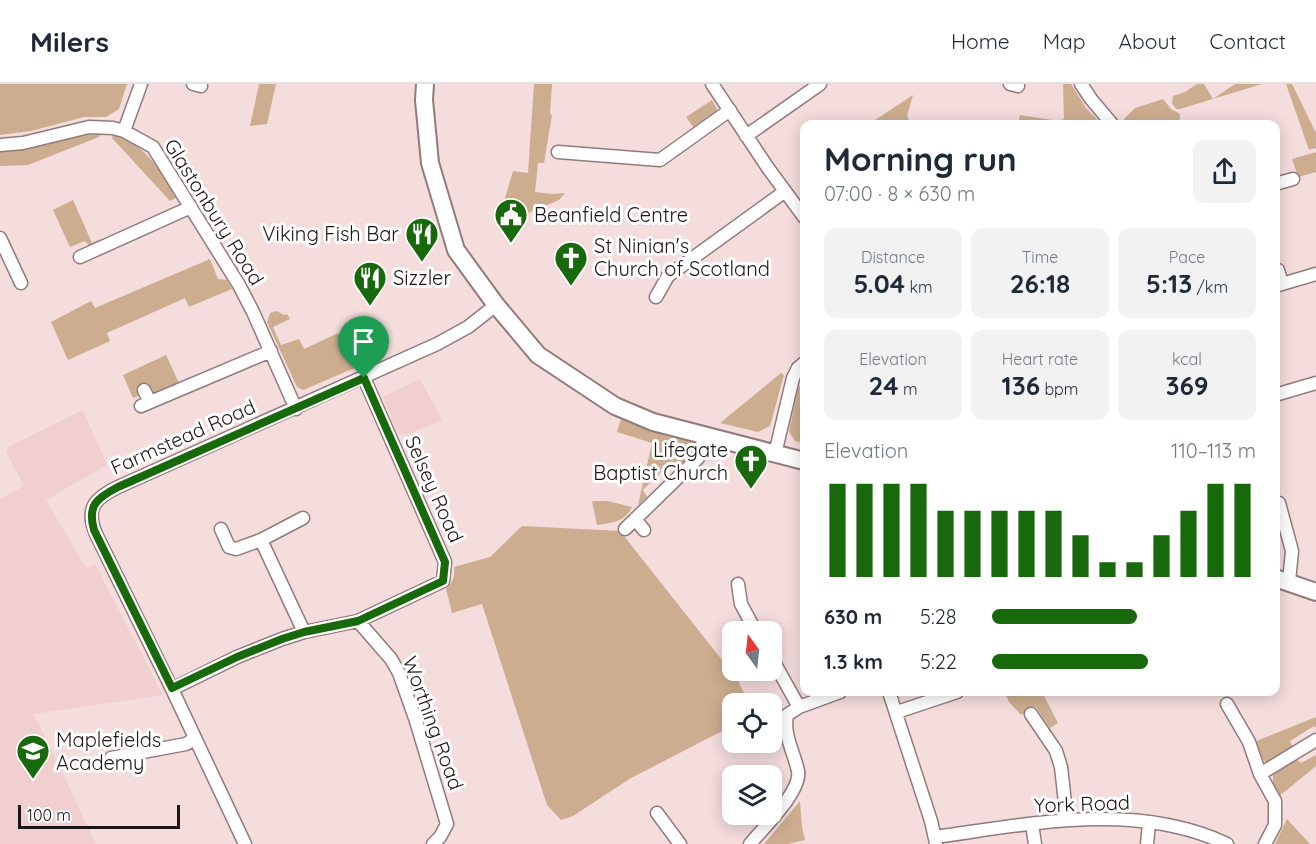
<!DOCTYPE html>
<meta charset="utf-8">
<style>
body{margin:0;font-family:Quicksand,sans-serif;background:#f2f2f3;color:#1f2937;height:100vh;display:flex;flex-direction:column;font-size:22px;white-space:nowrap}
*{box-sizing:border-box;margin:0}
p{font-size:20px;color:#747a83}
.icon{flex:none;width:33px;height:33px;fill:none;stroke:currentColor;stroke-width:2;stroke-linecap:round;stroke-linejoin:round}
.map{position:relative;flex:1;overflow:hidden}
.side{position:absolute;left:800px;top:36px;width:480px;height:576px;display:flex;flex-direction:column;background:#fff;border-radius:12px;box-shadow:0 3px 15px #0003}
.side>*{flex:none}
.needle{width:39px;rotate:345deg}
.buttons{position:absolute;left:722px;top:537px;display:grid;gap:12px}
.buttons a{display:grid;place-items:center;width:60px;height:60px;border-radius:12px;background:#fff;box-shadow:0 3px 15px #0003;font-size:30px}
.scale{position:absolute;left:18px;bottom:15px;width:162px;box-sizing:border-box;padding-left:6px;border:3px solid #1e1516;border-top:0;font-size:16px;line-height:21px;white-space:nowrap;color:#1e1516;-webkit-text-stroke:4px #fff;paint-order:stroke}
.pin{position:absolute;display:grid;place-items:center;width:51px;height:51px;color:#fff;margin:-62px -26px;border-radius:50% 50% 50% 0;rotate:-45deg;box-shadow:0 0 6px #0007}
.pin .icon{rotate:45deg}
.round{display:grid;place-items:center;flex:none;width:63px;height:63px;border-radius:12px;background:#f2f2f3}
.headline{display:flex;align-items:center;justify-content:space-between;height:102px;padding:0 24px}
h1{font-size:33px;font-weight:800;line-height:45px}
.figures{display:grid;grid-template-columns:repeat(3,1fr);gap:9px;height:102px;padding:6px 24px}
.figures div{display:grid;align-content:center;border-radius:12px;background:#f2f2f3;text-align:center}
.figures b{font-size:26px;font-weight:800}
.figures small{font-size:16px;font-weight:400}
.figures p{font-size:16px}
.chart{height:168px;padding:12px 24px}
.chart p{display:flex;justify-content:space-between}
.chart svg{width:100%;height:108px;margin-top:6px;stroke:#17690b;stroke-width:6}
ul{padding:0 24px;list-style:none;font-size:20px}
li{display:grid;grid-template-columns:96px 72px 1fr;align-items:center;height:45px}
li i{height:15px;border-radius:8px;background:#17690b}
header{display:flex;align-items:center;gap:36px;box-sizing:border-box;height:84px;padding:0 30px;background:#fff;border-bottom:2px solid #e0e1e3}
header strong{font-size:28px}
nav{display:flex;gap:33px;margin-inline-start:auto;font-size:21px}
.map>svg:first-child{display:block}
.built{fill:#f1cfd1}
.green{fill:#cdad8f}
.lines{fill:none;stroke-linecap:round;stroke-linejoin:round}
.street-casing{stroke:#917b7c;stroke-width:15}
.secondary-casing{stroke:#917b7c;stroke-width:20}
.street{stroke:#fff;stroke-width:12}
.secondary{stroke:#fff;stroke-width:16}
.route-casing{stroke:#fff;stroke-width:12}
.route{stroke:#17690b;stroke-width:8}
.labels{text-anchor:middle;stroke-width:6;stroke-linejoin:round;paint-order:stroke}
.street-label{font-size:20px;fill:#1e1516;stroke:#fff}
.poi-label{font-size:20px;fill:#1e1516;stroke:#fff;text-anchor:start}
</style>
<header>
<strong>Milers</strong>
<nav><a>Home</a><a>Map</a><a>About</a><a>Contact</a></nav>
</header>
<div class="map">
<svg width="1316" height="760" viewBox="0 0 1316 760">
<rect width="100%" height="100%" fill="#f5dcdd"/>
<!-- built -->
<path class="built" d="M420,295L442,336L405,351L397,349L383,313Z
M83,326L107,381L46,416L86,484L95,480L163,611L34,630L96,760H0V415L24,402L6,367L8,363Z"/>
<!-- green -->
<path class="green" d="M0,0H127L119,25L106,33H84L31,47L0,51Z
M259,0H276L267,40L250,42Z
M534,0H552L550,30L552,31L544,79H538L535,108L553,110L565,109L559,116L514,135L503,121L513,87L528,89Z
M1063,0H1071L1086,24L1101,40H1018L1020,31L1059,37L1064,35Z
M1197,0H1204L1213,15L1235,0H1262L1180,25H1176L1172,19L1173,12L1185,8Z
M1286,0H1292L1316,49V64L1309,66Z
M913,11L907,32L909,36L931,40H869Z
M1163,15L1171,25L1180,30L1179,40H1129L1124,35L1135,24Z
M712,16L718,27L694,44L686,33Z
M92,49L101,50L99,53L28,81L0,82V68L12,67Z
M113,51C145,59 160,86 176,114L170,117L112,54Z
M1316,68V88L1298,93L1292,75Z
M73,116L92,159L101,155L103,160L91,164L85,157L70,163L53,126Z
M210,175L218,195L227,196L232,205L189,223L185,214L107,249L110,257L68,276L51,238L91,217L95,224Z
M277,227L284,231L287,230L290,235L273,243L281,261L299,255L304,265L338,249L350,274L359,271L364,280L303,306L297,303L267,238L270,229Z
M166,271L179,299L154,310L148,304L141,311L133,314L123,291Z
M781,289L784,291L770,342L758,348L720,339Z
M804,292V359L795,357L789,348L797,308Z
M621,335L664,351L691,358L692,370L675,387L669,380L643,406L647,413L638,421L652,359L617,348Z
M592,417H607L632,423C625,438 611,439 597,441Z
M522,442L620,447L737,595L749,619L732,620V642L631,694L573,732L561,736L547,721L482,520L452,529L446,505C453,498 455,493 454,483L490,473Z
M1005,608H1042L1058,639L1050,644L1036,623L1021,631L1009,618Z
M1316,633V644L1314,642L1290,657L1293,664L1267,680L1260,672L1254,658Z
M1316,671V682L1277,714L1273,707V687L1295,674L1301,679Z
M800,717L802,743L805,756L788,760H764Z
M1287,735L1310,760H1275Z"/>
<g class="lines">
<!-- street casing -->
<g class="street-casing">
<path id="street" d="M193,0L201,2
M712,0L768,84L804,133
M1010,0L1018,2
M1081,0L1091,15L1112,40
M124,47L141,0
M746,52L820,0
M0,61L23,59L89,43L113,44L124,47L153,63L239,201L253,228L296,325
M558,68L660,76L730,26
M1275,100L1293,95
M0,154L21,199
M80,173L191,123
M1278,186L1282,200
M1275,202L1316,190
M656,213L668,192L784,108
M144,306L150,318
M1275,311L1316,299
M141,322L271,267
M775,370L793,294L798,284L804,279
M1279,419L1292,467L1289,497
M635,435L644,446
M221,445L229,463L236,465L261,456L304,548
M625,445L698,374L705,351
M261,456L303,434
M738,500L741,520L756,548
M358,537L391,575L399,589L416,637L447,740L440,753L433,760
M771,573L799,623
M172,605L237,573L282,555L304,548L358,537L443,497L445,478L364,294
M889,608L931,737L936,759
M1227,620L1249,658L1260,690L1275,717V741L1265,760
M897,628L957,608
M1031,630L1056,667L1061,683L1067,736
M111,674L186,660L195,654
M1260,690L1316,656
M657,729L680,760
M1032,740L1035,760
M935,753C1031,740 1135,717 1227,760
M245,760L172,605L96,450C85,424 95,414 118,403L437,260L468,243L496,221
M750,760C763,744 802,707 798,687C794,668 783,651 787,631L799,623L840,608
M1147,760L1149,739"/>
</g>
<!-- secondary casing -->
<g class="secondary-casing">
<path id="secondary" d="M425,0L424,16L430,79L456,166L496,221L538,271L615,322L653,338L804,377
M1275,494L1316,508"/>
</g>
<!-- street -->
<use href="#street" class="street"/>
<!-- secondary -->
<use href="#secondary" class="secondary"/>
</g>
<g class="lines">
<!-- route casing -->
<g class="route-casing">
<path id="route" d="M364,294L445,478L443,497L358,537L304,548L282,555L237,573L172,604L94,446C87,421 97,414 118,403Z"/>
</g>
<!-- route -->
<use href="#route" class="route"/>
</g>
<!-- icons -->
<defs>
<g id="civic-pin" transform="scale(1.725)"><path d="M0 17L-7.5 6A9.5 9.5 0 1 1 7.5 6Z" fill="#17690b" stroke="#fff"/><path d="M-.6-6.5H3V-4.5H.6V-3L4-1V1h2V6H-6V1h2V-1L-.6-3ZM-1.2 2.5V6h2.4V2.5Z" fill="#fff"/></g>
<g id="restaurant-pin" transform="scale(1.725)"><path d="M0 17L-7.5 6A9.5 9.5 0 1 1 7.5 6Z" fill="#17690b" stroke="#fff"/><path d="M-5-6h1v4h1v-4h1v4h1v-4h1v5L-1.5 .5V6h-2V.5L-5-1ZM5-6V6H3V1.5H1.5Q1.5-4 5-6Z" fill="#fff"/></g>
<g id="church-pin" transform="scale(1.725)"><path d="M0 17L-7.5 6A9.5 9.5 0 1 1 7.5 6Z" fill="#17690b" stroke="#fff"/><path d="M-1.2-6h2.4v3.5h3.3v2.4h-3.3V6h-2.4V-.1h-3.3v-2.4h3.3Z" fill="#fff"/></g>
<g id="school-pin" transform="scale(1.725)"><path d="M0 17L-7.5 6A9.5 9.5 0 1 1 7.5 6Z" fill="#17690b" stroke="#fff"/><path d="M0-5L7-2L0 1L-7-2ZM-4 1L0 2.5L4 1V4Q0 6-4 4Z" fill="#fff"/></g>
</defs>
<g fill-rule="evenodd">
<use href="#civic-pin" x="511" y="131"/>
<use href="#restaurant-pin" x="422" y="150"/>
<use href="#church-pin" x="571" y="174"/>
<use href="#restaurant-pin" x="370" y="194"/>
<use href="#church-pin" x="751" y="377"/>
<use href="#school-pin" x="33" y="667"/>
</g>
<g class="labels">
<!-- street labels -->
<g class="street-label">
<text transform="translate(214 128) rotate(58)" y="7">Glastonbury Road</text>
<text transform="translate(183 353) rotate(-24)" y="7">Farmstead Road</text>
<text transform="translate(434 405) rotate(66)" y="7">Selsey Road</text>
<text transform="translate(433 639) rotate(70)" y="7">Worthing Road</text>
<text transform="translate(1082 720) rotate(-2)" y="7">York Road</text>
</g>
<!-- poi labels -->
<g class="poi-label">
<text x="534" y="138">Beanfield Centre</text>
<text x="399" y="157" text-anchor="end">Viking Fish Bar</text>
<text x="594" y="169">St Ninian's<tspan x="594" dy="23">Church of Scotland</tspan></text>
<text x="393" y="201">Sizzler</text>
<text x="728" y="373" text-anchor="end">Lifegate<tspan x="728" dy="23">Baptist Church</tspan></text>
<text x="56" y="663">Maplefields<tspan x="56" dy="23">Academy</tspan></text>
</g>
</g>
</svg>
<div class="buttons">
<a><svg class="needle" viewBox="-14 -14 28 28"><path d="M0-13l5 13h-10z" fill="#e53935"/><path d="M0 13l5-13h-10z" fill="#747a83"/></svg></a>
<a><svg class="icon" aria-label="locate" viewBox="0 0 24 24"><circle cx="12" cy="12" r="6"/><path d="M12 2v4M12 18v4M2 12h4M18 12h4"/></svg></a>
<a><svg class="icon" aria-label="layers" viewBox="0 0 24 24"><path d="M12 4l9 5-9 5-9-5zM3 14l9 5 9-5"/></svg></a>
</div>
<div class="scale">100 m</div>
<div class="pin" style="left:364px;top:294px;background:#1e9e55"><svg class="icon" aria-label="arrive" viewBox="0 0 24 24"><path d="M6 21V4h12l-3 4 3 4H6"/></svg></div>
<section class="side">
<div class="headline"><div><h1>Morning run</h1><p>07:00 · 8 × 630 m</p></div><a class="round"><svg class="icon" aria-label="share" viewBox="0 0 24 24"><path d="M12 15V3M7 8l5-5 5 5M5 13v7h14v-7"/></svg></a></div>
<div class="figures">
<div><p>Distance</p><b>5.04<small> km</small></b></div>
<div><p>Time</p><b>26:18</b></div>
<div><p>Pace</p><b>5:13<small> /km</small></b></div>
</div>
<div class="figures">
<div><p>Elevation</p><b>24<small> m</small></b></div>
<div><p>Heart rate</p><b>136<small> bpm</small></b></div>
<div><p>kcal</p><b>369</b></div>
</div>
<div class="chart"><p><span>Elevation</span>110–113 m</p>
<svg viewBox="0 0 160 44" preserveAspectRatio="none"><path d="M5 44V6M15 44V6M25 44V6M35 44V6M45 44V17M55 44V17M65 44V17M75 44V17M85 44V17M95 44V27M105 44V38M115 44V38M125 44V27M135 44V17M145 44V6M155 44V6"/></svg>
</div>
<ul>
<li><b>630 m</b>5:28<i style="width:55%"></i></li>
<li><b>1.3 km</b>5:22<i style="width:59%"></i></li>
</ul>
</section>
</div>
